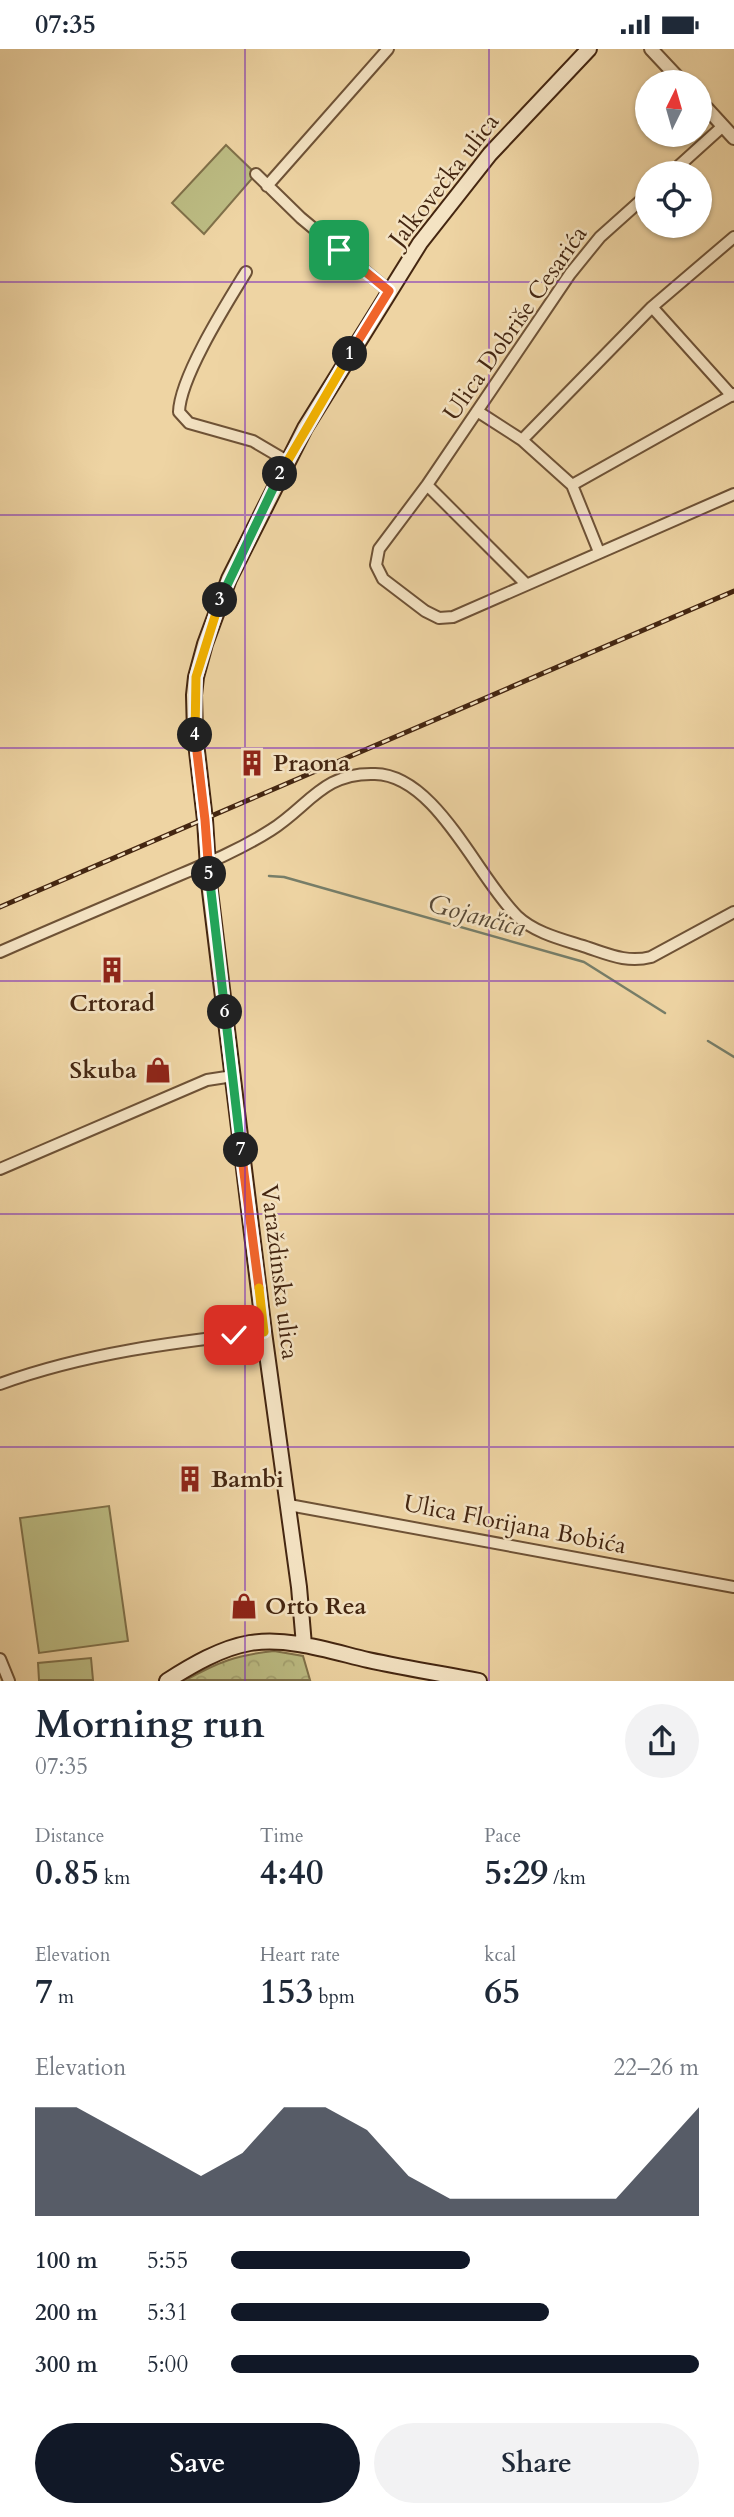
<!DOCTYPE html>
<meta charset="utf-8">
<style>
body{margin:0;font-family:Cardo,serif;background:#f2f2f3;color:#1f2937;height:100vh;display:flex;flex-direction:column;font-size:26px;white-space:nowrap}
*{box-sizing:border-box;margin:0}
p{font-size:23px;color:#747a83}
.icon{flex:none;width:38px;height:38px;fill:none;stroke:currentColor;stroke-width:2;stroke-linecap:round;stroke-linejoin:round}
.map{position:relative;height:1632px;overflow:hidden}
.drawer{display:flex;flex-direction:column;background:#fff;flex:1}
.drawer>*{flex:none}
.needle{width:46px;rotate:5deg}
.tools{position:absolute;left:635px;top:21px;display:grid;gap:14px}
.tools a{display:grid;place-items:center;width:77px;height:77px;border-radius:50%;background:#fff;box-shadow:0 2px 5px #0004;font-size:35px}
.pin{position:absolute;display:grid;place-items:center;width:60px;height:60px;color:#fff;margin:-30px;border-radius:14px;box-shadow:0 4px 10px #0006}
.km{position:absolute;width:35px;height:35px;margin:-18px;border-radius:50%;background:#222;color:#fff;font-size:19px;line-height:35px;text-align:center}
.round{display:grid;place-items:center;flex:none;width:74px;height:74px;border-radius:37px;background:#f2f2f3}
.head{display:flex;align-items:center;justify-content:space-between;height:119px;padding:0 35px}
h1{font-size:38px;font-weight:800;line-height:52px}
.metrics{display:grid;grid-template-columns:repeat(3,1fr);gap:10px;height:119px;padding:7px 35px}
.metrics div{display:grid;align-content:center}
.metrics b{font-size:35px;font-weight:800}
.metrics small{font-size:19px;font-weight:400}
.metrics p{font-size:19px}
.chart{height:196px;padding:14px 35px}
.chart p{display:flex;justify-content:space-between}
.chart svg{width:100%;height:126px;margin-top:7px;fill:#111827;opacity:.7}
.action{display:flex;gap:14px;margin-top:auto;padding:14px 35px}
.action a{flex:1;height:80px;border-radius:42px;background:#111827;color:#fff;font-size:28px;font-weight:800;line-height:80px;text-align:center}
.action a+a{background:#f2f2f3;color:#1f2937}
ul{padding:0 35px;list-style:none;font-size:23px}
li{display:grid;grid-template-columns:112px 84px 1fr;align-items:center;height:52px}
li i{height:18px;border-radius:9px;background:#111827}
.status{display:flex;justify-content:space-between;align-items:center;height:49px;padding:0 35px;background:#fff;direction:ltr}
.status svg{height:19px;fill:currentColor}
.map>svg:first-child{display:block}
.grass{fill:#bcbc83;stroke:#80714a;stroke-width:2}
.forest{fill:url(#forest-crowns);stroke:#80714a;stroke-width:2}
.lines{fill:none;stroke-linecap:round;stroke-linejoin:round}
.stream{stroke:#777e69;stroke-width:2.5}
.minor-casing{stroke:#6e5236;stroke-width:14}
.tertiary-casing{stroke:#6e5236;stroke-width:16}
.secondary-casing{stroke:#442611;stroke-width:18}
.minor{stroke:#f4e3c3;stroke-width:10}
.tertiary{stroke:#f4e3c3;stroke-width:12}
.secondary{stroke:#f4e3c3;stroke-width:14}
.rail-casing{stroke:#442611;stroke-width:5}
.rail{stroke:#f4e3c3;stroke-width:2.5;stroke-dasharray:8;stroke-linecap:butt}
.split-1-casing{stroke:#fff;stroke-width:14}
.split-2-casing{stroke:#fff;stroke-width:14}
.split-3-casing{stroke:#fff;stroke-width:14}
.split-4-casing{stroke:#fff;stroke-width:14}
.split-5-casing{stroke:#fff;stroke-width:14}
.split-6-casing{stroke:#fff;stroke-width:14}
.split-7-casing{stroke:#fff;stroke-width:14}
.split-8-casing{stroke:#fff;stroke-width:14}
.split-9-casing{stroke:#fff;stroke-width:14}
.split-1{stroke:#f0652b;stroke-width:9}
.split-2{stroke:#f5b400;stroke-width:9}
.split-3{stroke:#22a559;stroke-width:9}
.split-4{stroke:#f5b400;stroke-width:9}
.split-5{stroke:#f0652b;stroke-width:9}
.split-6{stroke:#22a559;stroke-width:9}
.split-7{stroke:#22a559;stroke-width:9}
.split-8{stroke:#f0652b;stroke-width:9}
.split-9{stroke:#f5b400;stroke-width:9}
.grid{fill:none;stroke:#7b2cbf;stroke-width:2;stroke-opacity:0.55}
.labels{text-anchor:middle;stroke-width:5;stroke-linejoin:round;paint-order:stroke}
.street-label{font-size:24px;fill:#442611;stroke:#f4e3c3}
.poi-label{font-size:24px;font-weight:bold;fill:#442611;stroke:#f4e3c3;text-anchor:start}
.water-label{font-size:26px;font-style:italic;fill:#594a36;stroke:#f4e3c3}
</style>
<div class="status"><b>07:35</b><svg viewBox="0 0 49 12"><path d="M0 12V9h3v3zM5 12V6h3v6zM10 12V3h3v9zM15 12V0h3v12zM26 1h20v11H26zM47 4h2v5h-2z"/></svg></div>
<div class="map">
<svg width="734" height="1632" viewBox="0 0 734 1632">
<defs>
<pattern id="forest-crowns" width="20" height="18" patternUnits="userSpaceOnUse" patternTransform="scale(1.75)"><rect width="20" height="18" fill="#bcbc83"/><path d="M2 6a3 3 0 1 1 6 0M12 15a3 3 0 1 1 6 0" fill="none" stroke="#a3a170"/></pattern>
</defs>
<rect width="100%" height="100%" fill="#eed4a3"/>
<filter id="stains"><feTurbulence type="fractalNoise" baseFrequency=".00286" numOctaves="4"/><feColorMatrix values="0 0 0 0 .2 0 0 0 0 .09 0 0 0 0 .02 0 0 0 .5 -.17"/></filter>
<radialGradient id="worn" r=".72"><stop offset=".6" stop-color="#630" stop-opacity="0"/><stop offset="1" stop-color="#630" stop-opacity=".3"/></radialGradient>
<!-- grass -->
<path class="grass" d="M226,96L256,125L204,185L172,154Z
M109,1457L128,1592L39,1604L20,1469Z
M91,1609L93,1631H39L38,1614Z"/>
<!-- forest -->
<path class="forest" d="M274,1602L303,1607L310,1631H186C218,1613 237,1606 274,1602Z"/>
<g class="lines">
<!-- stream -->
<path class="stream" d="M269,827L284,828L584,913L665,964
M708,992L734,1008"/>
<!-- minor casing -->
<g class="minor-casing">
<path id="minor" d="M671,124L723,77
M256,125L301,169L389,242
M267,137L388,0
M648,145L600,188L570,225L427,436L379,500L376,516L383,530L425,562L439,569L453,568L734,445
M246,223C227,254 180,328 179,363L189,374L253,392L287,412
M652,258L732,347
M477,362L522,391L572,436L599,503
M522,391L652,258L734,188
M427,436L526,535
M572,436L734,345
M0,903C52,880 104,858 156,836C195,819 235,804 271,781C309,757 323,723 375,725C436,726 477,828 517,867C536,885 565,891 589,899C610,906 628,914 651,908L734,863
M0,1120L207,1031L233,1027
M0,1335C85,1304 175,1293 264,1283
M289,1456L734,1538
M0,1610L9,1632"/>
</g>
<!-- tertiary casing -->
<g class="tertiary-casing">
<path id="tertiary" d="M651,0L682,33
M700,52L734,89"/>
</g>
<!-- secondary casing -->
<g class="secondary-casing">
<path id="secondary" d="M304,1596L299,1538L264,1283L209,834L205,771L195,685L194,646L196,628L205,595L229,530L305,379L420,194L490,105L589,0
M167,1632C192,1616 221,1599 250,1594C289,1588 330,1602 368,1611C405,1619 442,1625 479,1632"/>
</g>
<!-- minor -->
<use href="#minor" class="minor"/>
<!-- tertiary -->
<use href="#tertiary" class="tertiary"/>
<!-- secondary -->
<use href="#secondary" class="secondary"/>
<!-- rail casing -->
<g class="rail-casing">
<path id="rail" d="M0,858L734,542"/>
</g>
<!-- rail -->
<use href="#rail" class="rail"/>
</g>
<g class="lines">
<!-- split-1 casing -->
<g class="split-1-casing">
<path id="split-1" d="M339,201L389,242L350,305"/>
</g>
<!-- split-2 casing -->
<g class="split-2-casing">
<path id="split-2" d="M280,425L350,305"/>
</g>
<!-- split-3 casing -->
<g class="split-3-casing">
<path id="split-3" d="M220,551L280,425"/>
</g>
<!-- split-4 casing -->
<g class="split-4-casing">
<path id="split-4" d="M195,686L196,628L220,551"/>
</g>
<!-- split-5 casing -->
<g class="split-5-casing">
<path id="split-5" d="M195,686L205,771L209,825"/>
</g>
<!-- split-6 casing -->
<g class="split-6-casing">
<path id="split-6" d="M209,825L225,963"/>
</g>
<!-- split-7 casing -->
<g class="split-7-casing">
<path id="split-7" d="M225,963L241,1101"/>
</g>
<!-- split-8 casing -->
<g class="split-8-casing">
<path id="split-8" d="M241,1101L259,1239"/>
</g>
<!-- split-9 casing -->
<g class="split-9-casing">
<path id="split-9" d="M234,1286L264,1283L259,1239"/>
</g>
<!-- split-1 -->
<use href="#split-1" class="split-1"/>
<!-- split-2 -->
<use href="#split-2" class="split-2"/>
<!-- split-3 -->
<use href="#split-3" class="split-3"/>
<!-- split-4 -->
<use href="#split-4" class="split-4"/>
<!-- split-5 -->
<use href="#split-5" class="split-5"/>
<!-- split-6 -->
<use href="#split-6" class="split-6"/>
<!-- split-7 -->
<use href="#split-7" class="split-7"/>
<!-- split-8 -->
<use href="#split-8" class="split-8"/>
<!-- split-9 -->
<use href="#split-9" class="split-9"/>
</g>
<!-- grid -->
<path class="grid" d="M245,0V1632M489,0V1632M0,233H734M0,466H734M0,699H734M0,932H734M0,1165H734M0,1398H734"/>
<!-- icons -->
<defs>
<g id="building-bare" transform="scale(2.1)"><path d="M-4-6H4V6H1V3H-1V6H-4ZM-2.5-4.3h1.7v1.8h-1.7ZM.8-4.3h1.7v1.8H.8ZM-2.5-1h1.7V.8h-1.7ZM.8-1h1.7V.8H.8Z" fill="#8f2418" stroke="#f4e3c3" stroke-width="2.5" paint-order="stroke"/></g>
<g id="shop-bare" transform="scale(2.1)"><path d="M-5-2.5h2.3a2.7 3.5 0 0 1 5.4 0H5L5.5 6h-11ZM-1.5-2.5h3a1.5 2.3 0 0 0-3 0Z" fill="#8f2418" stroke="#f4e3c3" stroke-width="2.5" paint-order="stroke"/></g>
</defs>
<g fill-rule="evenodd">
<use href="#building-bare" x="252" y="714"/>
<use href="#building-bare" x="112" y="921"/>
<use href="#shop-bare" x="158" y="1021"/>
<use href="#building-bare" x="190" y="1430"/>
<use href="#shop-bare" x="244" y="1557"/>
</g>
<g class="labels">
<!-- street labels -->
<g class="street-label">
<text transform="translate(444 131) rotate(-52)" y="8">Jalkovečka ulica</text>
<text transform="translate(515 274) rotate(-55)" y="8">Ulica Dobriše Cesarića</text>
<text transform="translate(280 1223) rotate(83)" y="8">Varaždinska ulica</text>
<text transform="translate(515 1475) rotate(11)" y="8">Ulica Florijana Bobića</text>
</g>
<!-- poi labels -->
<g class="poi-label">
<text x="273" y="722">Praona</text>
<text x="112" y="962" text-anchor="middle">Crtorad</text>
<text x="137" y="1029" text-anchor="end">Skuba</text>
<text x="211" y="1438">Bambi</text>
<text x="265" y="1565">Orto Rea</text>
</g>
<!-- water labels -->
<g class="water-label">
<text transform="translate(477 866) rotate(15)" y="9">Gojančica</text>
</g>
</g>
<rect width="100%" height="100%" filter="url(#stains)"/>
<rect width="100%" height="100%" fill="url(#worn)"/>
</svg>
<div class="tools">
<a><svg class="needle" viewBox="-14 -14 28 28"><path d="M0-13l5 13h-10z" fill="#e53935"/><path d="M0 13l5-13h-10z" fill="#747a83"/></svg></a>
<a><svg class="icon" aria-label="locate" viewBox="0 0 24 24"><circle cx="12" cy="12" r="6"/><path d="M12 2v4M12 18v4M2 12h4M18 12h4"/></svg></a>
</div>
<div class="pin" style="left:339px;top:201px;background:#1e9e55"><svg class="icon" aria-label="arrive" viewBox="0 0 24 24"><path d="M6 21V4h12l-3 4 3 4H6"/></svg></div>
<div class="pin" style="left:234px;top:1286px;background:#d93025"><svg class="icon" aria-label="check" viewBox="0 0 24 24"><path d="M5 12l5 5 9-10"/></svg></div>
<b class="km" style="left:350px;top:305px">1</b>
<b class="km" style="left:280px;top:425px">2</b>
<b class="km" style="left:220px;top:551px">3</b>
<b class="km" style="left:195px;top:686px">4</b>
<b class="km" style="left:209px;top:825px">5</b>
<b class="km" style="left:225px;top:963px">6</b>
<b class="km" style="left:241px;top:1101px">7</b>
</div>
<section class="drawer">
<div class="head"><div><h1>Morning run</h1><p>07:35</p></div><a class="round"><svg class="icon" aria-label="share" viewBox="0 0 24 24"><path d="M12 15V3M7 8l5-5 5 5M5 13v7h14v-7"/></svg></a></div>
<div class="metrics">
<div><p>Distance</p><b>0.85<small> km</small></b></div>
<div><p>Time</p><b>4:40</b></div>
<div><p>Pace</p><b>5:29<small> /km</small></b></div>
</div>
<div class="metrics">
<div><p>Elevation</p><b>7<small> m</small></b></div>
<div><p>Heart rate</p><b>153<small> bpm</small></b></div>
<div><p>kcal</p><b>65</b></div>
</div>
<div class="chart"><p><span>Elevation</span>22–26 m</p>
<svg viewBox="0 0 160 44" preserveAspectRatio="none"><path d="M0 44V6L10 6L20 14L30 22L40 30L50 22L60 6L70 6L80 14L90 30L100 38L110 38L120 38L130 38L140 38L150 22L160 6V44z"/></svg>
</div>
<ul>
<li><b>100 m</b>5:55<i style="width:51%"></i></li>
<li><b>200 m</b>5:31<i style="width:68%"></i></li>
<li><b>300 m</b>5:00<i style="width:100%"></i></li>
</ul>
<div class="action"><a>Save</a><a>Share</a></div>
</section>
